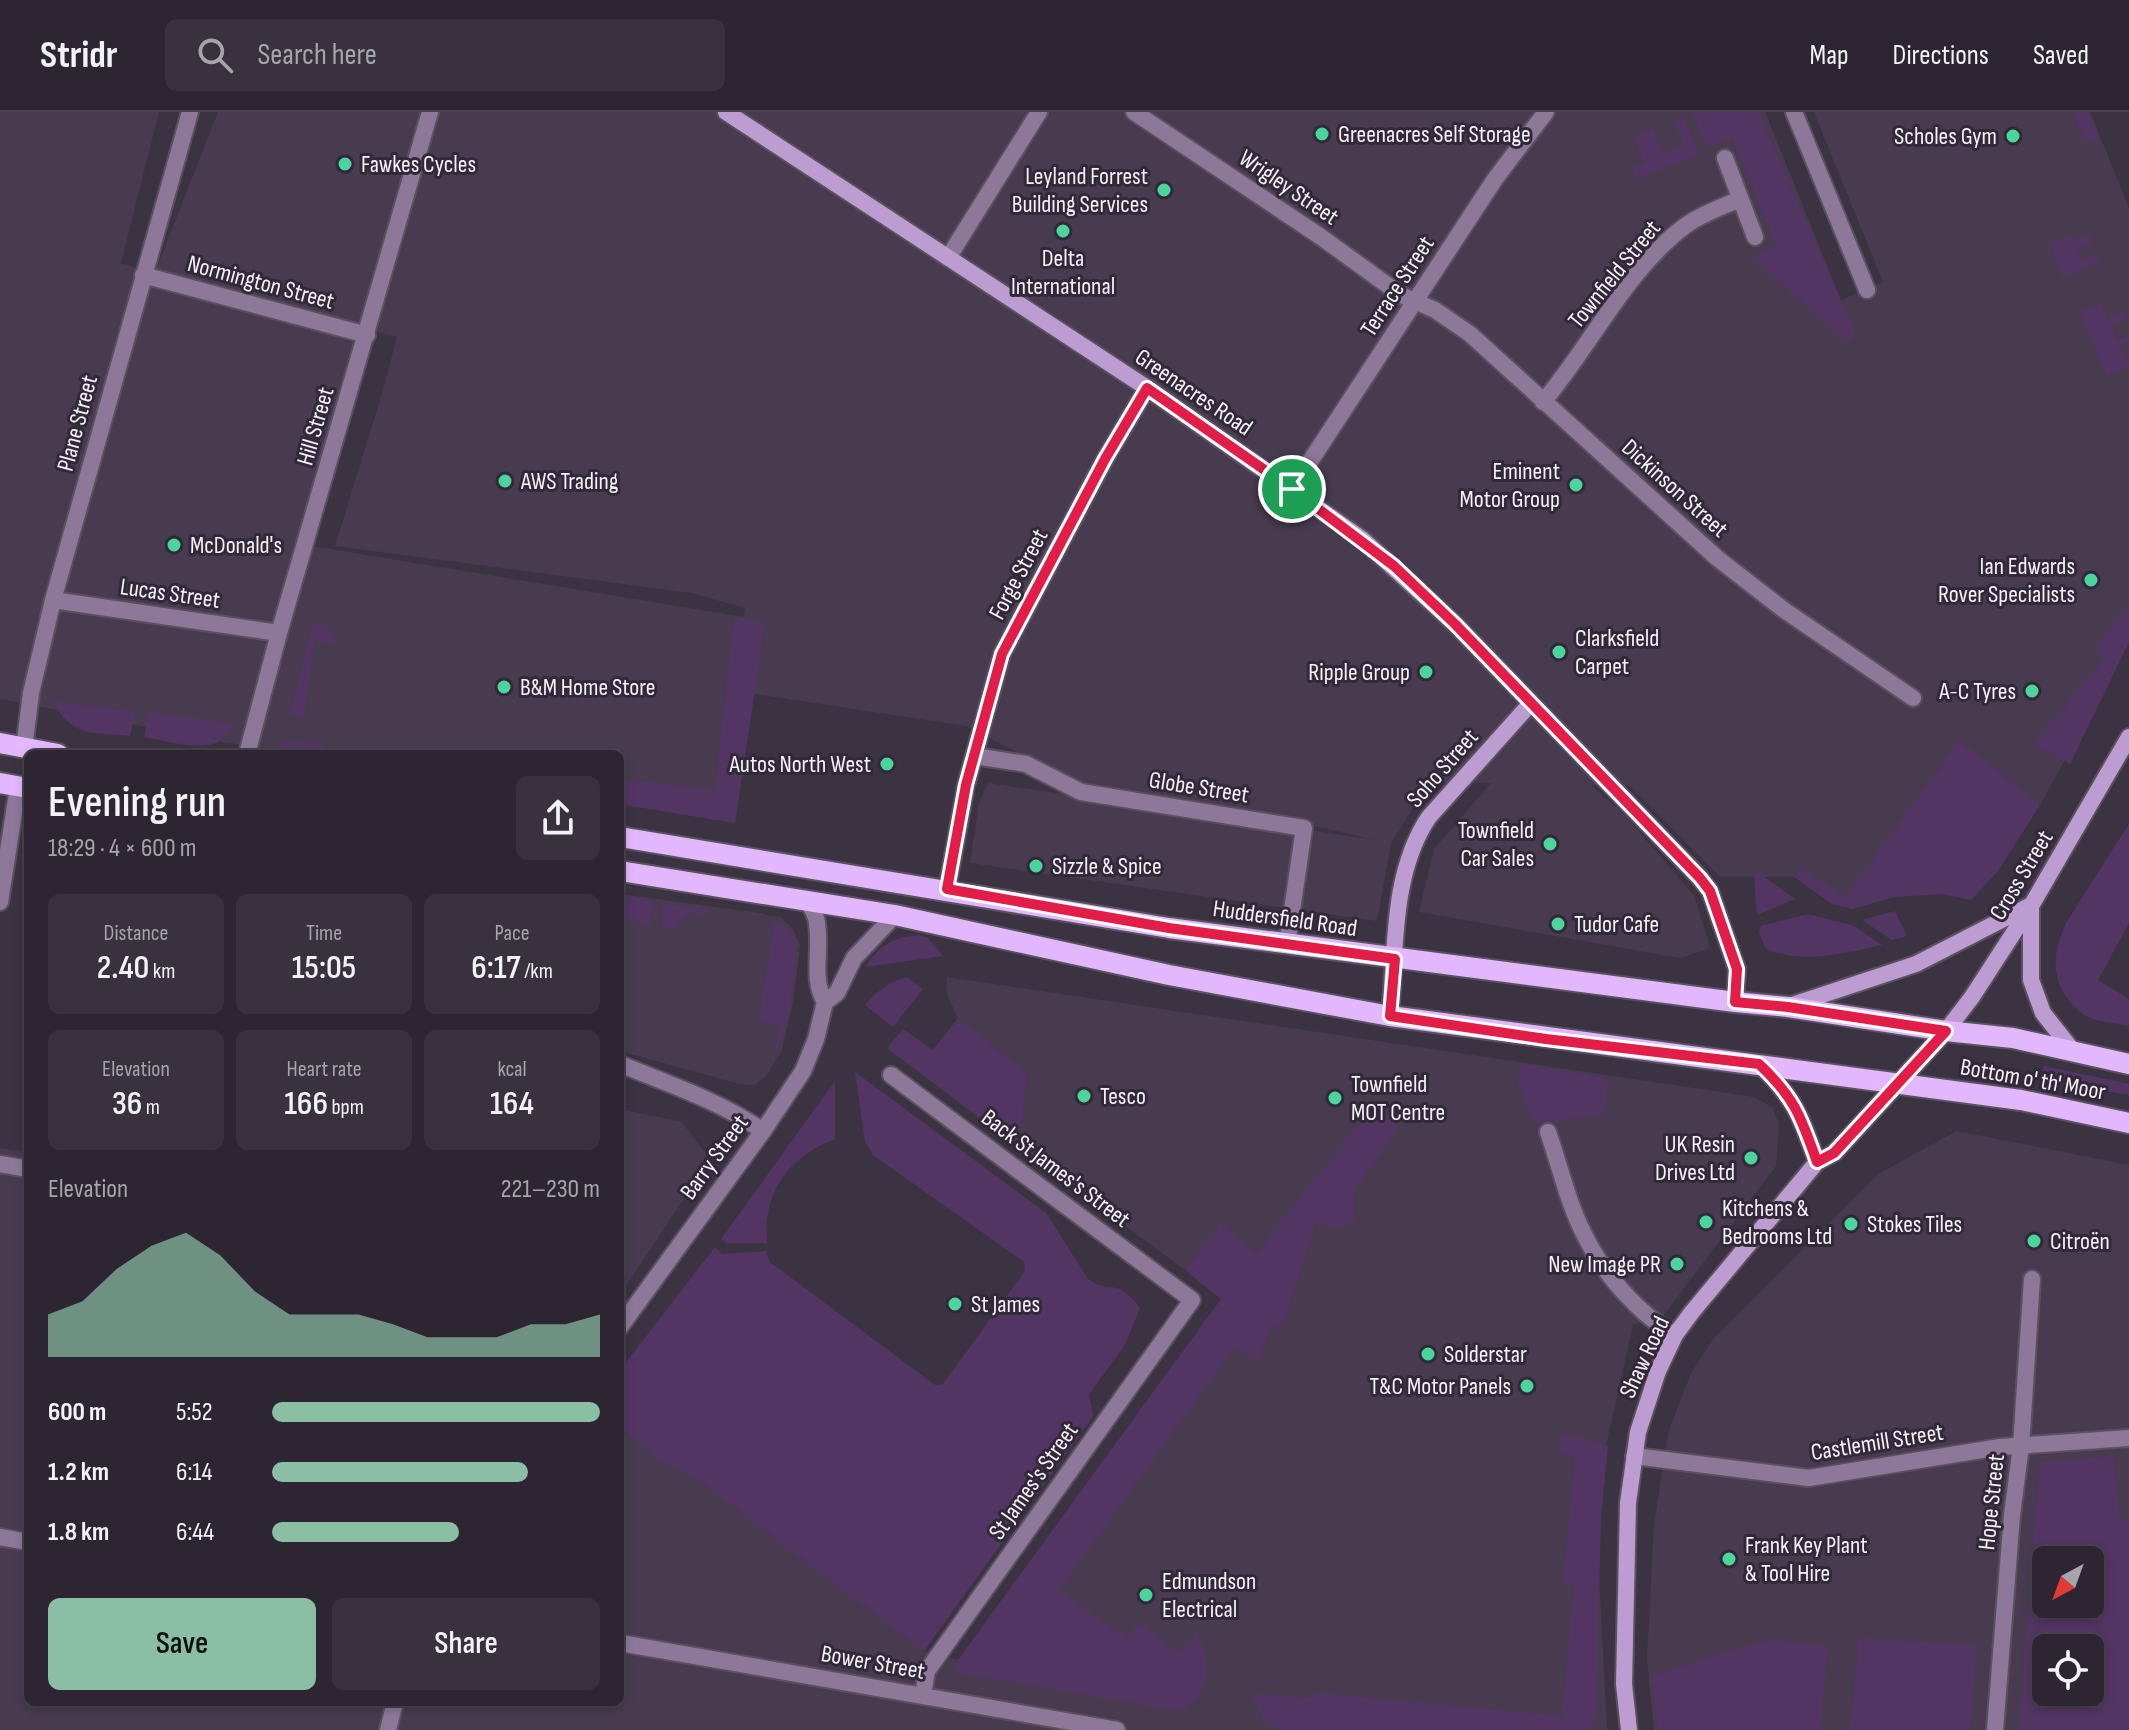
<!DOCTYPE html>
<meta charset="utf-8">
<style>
body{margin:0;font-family:"Sofia Sans Condensed",sans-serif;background:#39323e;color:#f1f3f6;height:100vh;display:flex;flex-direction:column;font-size:30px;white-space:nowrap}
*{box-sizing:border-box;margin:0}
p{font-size:26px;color:#a7a5ac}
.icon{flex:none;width:44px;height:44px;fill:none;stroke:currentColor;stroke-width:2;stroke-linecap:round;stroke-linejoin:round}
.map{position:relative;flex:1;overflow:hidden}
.side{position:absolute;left:24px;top:638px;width:600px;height:956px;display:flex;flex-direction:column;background:#2d2632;border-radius:12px;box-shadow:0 4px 12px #0003,0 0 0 2px #48434d}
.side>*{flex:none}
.needle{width:52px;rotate:221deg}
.controls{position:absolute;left:2032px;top:1434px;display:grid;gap:16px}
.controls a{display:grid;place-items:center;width:72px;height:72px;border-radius:12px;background:#2d2632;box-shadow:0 4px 12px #0003,0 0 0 2px #48434d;font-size:40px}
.pin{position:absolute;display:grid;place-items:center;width:68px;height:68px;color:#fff;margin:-34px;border:4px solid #fff;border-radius:50%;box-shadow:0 2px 8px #0007}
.round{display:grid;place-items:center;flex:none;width:84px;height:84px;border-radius:12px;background:#39323e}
.overview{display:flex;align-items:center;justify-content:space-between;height:136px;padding:0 24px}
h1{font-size:44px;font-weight:600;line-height:60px}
.figures{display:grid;grid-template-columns:repeat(3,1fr);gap:12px;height:136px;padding:8px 24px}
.figures div{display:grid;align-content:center;border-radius:12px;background:#39323e;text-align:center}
.figures b{font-size:34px;font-weight:600}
.figures small{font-size:22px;font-weight:400}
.figures p{font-size:22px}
.chart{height:224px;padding:16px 24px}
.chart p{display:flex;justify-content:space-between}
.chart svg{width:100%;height:144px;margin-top:8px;fill:#8abfa5;opacity:.7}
.primary-button{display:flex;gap:16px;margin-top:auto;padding:16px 24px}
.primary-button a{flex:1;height:92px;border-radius:12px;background:#8abfa5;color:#111;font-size:32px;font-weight:600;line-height:92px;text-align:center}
.primary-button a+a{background:#39323e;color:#f1f3f6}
ul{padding:0 24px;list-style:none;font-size:26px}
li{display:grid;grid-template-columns:128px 96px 1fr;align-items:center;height:60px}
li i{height:20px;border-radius:10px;background:#8abfa5}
header{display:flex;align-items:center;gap:48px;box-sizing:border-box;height:112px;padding:0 40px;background:#2d2632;border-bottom:2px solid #48434d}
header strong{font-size:38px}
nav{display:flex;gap:44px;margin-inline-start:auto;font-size:28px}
.search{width:560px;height:72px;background:#39323e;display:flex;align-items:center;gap:20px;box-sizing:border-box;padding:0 28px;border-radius:12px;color:#a7a5ac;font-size:30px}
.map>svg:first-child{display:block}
.built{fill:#483b50;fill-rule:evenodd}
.green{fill:#533564;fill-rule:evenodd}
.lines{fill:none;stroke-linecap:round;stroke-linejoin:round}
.street-casing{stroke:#5a515f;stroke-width:20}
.secondary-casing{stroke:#5a515f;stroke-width:20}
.primary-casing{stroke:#5a515f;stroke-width:24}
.street{stroke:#8d789a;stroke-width:16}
.secondary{stroke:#bd9cd2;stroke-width:16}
.primary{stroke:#e3b7fe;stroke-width:20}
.route-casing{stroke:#fff;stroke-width:16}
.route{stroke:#e11d48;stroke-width:10}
.poi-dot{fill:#4bd49b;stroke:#322938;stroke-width:3}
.labels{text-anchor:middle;stroke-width:6;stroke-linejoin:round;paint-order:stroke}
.poi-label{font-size:24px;fill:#f6f0fa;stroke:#322938;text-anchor:start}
.street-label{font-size:24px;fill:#f6f0fa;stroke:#322938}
</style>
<header>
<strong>Stridr</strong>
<div class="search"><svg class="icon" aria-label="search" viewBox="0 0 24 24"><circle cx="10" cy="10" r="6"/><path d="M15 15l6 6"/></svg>Search here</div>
<nav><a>Map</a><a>Directions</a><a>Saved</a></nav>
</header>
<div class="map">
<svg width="2129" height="1618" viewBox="0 0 2129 1618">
<rect width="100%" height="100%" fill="#3c3342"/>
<!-- built -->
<path class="built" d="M0,0H159L121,151L362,234L299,432L744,505L745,496L691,481L335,434L380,288L397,225L156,158L218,0H1765L1841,188L1883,170L1814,0H2090L2129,96V531L2040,693L1960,628L1845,787L1802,755L1794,765H1720L1630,674L1591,673L1626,704L1695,785L1710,836L1680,846L1419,800L1434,737L1491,671L1429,670L1391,731L1377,809L970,751L979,691L988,671L1376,728L1296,710L1088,676L966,614L743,580L716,708L620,692V642H288L0,587Z
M620,782L759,801L782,806L793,817L800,833L793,889L782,938L766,964L755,973L740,972L620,939Z
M947,865L1754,985L1772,995L1779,1011L1776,1054L1663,1204L1633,1213L1595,1383L1607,1618H0V1036L28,1041V1590H620V1309L924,1539L967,1550L1257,1142L1220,1113L1185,1158L1018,1035L1028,962L958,906L946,880Z
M620,997L682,1010L710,1047L620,1183Z
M1957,1019L2129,1053V1618H1654L1647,1547L1654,1413L1668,1321L1691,1261L1714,1226L1878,1062ZM2046,1448H2090V1492H2046ZM2046,1536H2090V1580H2046Z"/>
<!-- green -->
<path class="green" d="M1693,0H1758L1853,216V225L1847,231L1753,145L1777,134L1732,25L1707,35Z
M2073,0H2088L2100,32L2084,28Z
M1684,5L1699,42L1637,67L1632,56L1644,51L1634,26L1652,17L1663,42L1684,33L1674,9Z
M2088,122L2092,130L2076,137L2082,149L2097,143L2100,149L2063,165L2050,132L2071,123L2073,128Z
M2101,191L2107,207L2123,201L2125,207L2111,213L2117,228L2129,224V230L2119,234L2126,249L2129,248V255L2108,263L2079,200Z
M2129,493V530L2070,652L2035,633L2105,545L2094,536Z
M734,506L765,511L735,711L620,692V667L715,678Z
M319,511H326L336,531L314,529L304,605L290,602L312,515Z
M52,589L135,600L130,624C92,620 73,626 52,589Z
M149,600L226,611L232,613C221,648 170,629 144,625Z
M1960,628L2040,693L1998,759L1971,788L1943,782L1894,785L1853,797L1832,792L1794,765L1802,755L1845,786Z
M282,630H301L326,633L325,642L279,641Z
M2129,712V811L2098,868L2129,887V914C2116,911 2098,910 2086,904C2080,901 2072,893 2068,887C2050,863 2054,838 2066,811Z
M1759,761L1795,787L1757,803L1754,766Z
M620,784L653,789L650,812L620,807Z
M663,792L708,798L702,806L692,799L675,817L661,814Z
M1895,799L1907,824L1892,828L1862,808Z
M1808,802L1854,814L1882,833C1843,841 1805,853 1766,837L1759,821L1761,814Z
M775,809L790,817L797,830L790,894L778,939L775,938L780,914L758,909Z
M918,823L928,826L943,844L865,855C878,835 893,825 918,823Z
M907,865L923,877L893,915L865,893C878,878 888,871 907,865Z
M958,906L1028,962L1018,1035L887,936L903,917L933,938Z
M1521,952L1608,966L1604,1002L1535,1012L1518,973Z
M2044,954L2129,972V983L2042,968Z
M855,960L1046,1101L1088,1167C1111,1183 1116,1164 1140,1196L1125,1233L1089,1282L1093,1304L924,1539L694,1365L651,1344L653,1338L620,1318V1258L715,1135L722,1142L766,1139L770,1150L935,1273L943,1272L1025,1159L1024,1150L873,1043L865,1030Z
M835,969V1027C789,1044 762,1081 767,1131H727L721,1127Z
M1373,995L1399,1015L1354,1078V1108L1338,1117L1316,1110L1283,1211L1269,1218L1259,1250L1235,1234L1059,1478L1127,1527L1139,1511L1181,1542L1196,1522C1215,1549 1209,1584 1179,1599L958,1561L955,1552L1221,1187L1185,1158L1220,1112L1257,1141Z
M1561,1320L1608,1334L1601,1405L1596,1605L1588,1618H1279L1264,1610L1252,1582L1311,1586L1318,1581L1562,1604L1574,1472L1563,1470L1575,1345L1559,1341Z
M2113,1344L2120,1408L2129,1409V1618H2019L2040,1350ZM2090,1448V1492H2046V1448ZM2090,1536V1580H2046V1536Z
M1859,1526L1977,1533L1970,1618H1850Z
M1770,1527L1828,1534L1820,1618H1658L1652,1564Z"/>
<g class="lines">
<!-- street casing -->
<g class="street-casing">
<path id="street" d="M1134,0L1321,125L1401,183L1435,198L1470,222L1717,446L1784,498L1913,586
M1794,0L1867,178
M1725,46L1755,125
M948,146L1039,0
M143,163L367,223
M1543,290C1590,235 1627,157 1685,114C1701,102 1722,95 1740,87
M1292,377L1495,67L1546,0
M53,488L279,521
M24,637L31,581L53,488L190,0
M247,642L279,521L430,0
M975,644L1026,652L1081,680L1304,716L1287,833
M947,777L966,673L1002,542L1105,347L1147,276
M808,788C810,794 814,800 816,806C823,835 810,865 825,890
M0,790L18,675
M620,952C668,972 720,989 763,1019
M891,963L1192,1188L927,1559L923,1583
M1548,1020C1560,1054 1568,1092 1585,1124C1604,1163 1639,1202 1675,1223
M0,1052L28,1057
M620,1215L763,1019L803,959L816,927L825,890L837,881L854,846L895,803
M1634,1344L1809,1366L2000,1335L2129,1326
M0,1425L28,1430
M620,1531L1117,1618
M388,1618L395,1590
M1995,1618L2012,1403L2021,1334L2032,1167"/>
</g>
<!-- secondary casing -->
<g class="secondary-casing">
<path id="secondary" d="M726,0L1147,276L1362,427L1455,512L1700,766L1710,779L1737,857L1735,890
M2031,795V868L2043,901L2073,939
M1789,894L1916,852L2029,794
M1390,904C1396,839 1391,761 1429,705L1531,591
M1759,952C1795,986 1801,1005 1817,1050
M1629,1618L1624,1572L1628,1391L1638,1320L1658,1259L1675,1223L1692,1200L1817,1050L1834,1041L1847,1027L1946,919L1972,885L2031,794L2129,625"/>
</g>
<!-- primary casing -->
<g class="primary-casing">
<path id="primary" d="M0,631L58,642
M0,671L28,676
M620,725L1169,816L1735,890L1788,895L1946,919L2013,926L2129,952
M620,759L895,803L1169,863L1390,904L2021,988L2129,1011"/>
</g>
<!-- street -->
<use href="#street" class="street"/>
<!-- secondary -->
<use href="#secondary" class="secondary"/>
<!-- primary -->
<use href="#primary" class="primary"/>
</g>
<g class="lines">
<!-- route casing -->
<g class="route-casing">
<path id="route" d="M1147,276L1292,377L1394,454L1455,512L1700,766L1710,779L1737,857L1735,890L1788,895L1946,919L1834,1041L1817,1050C1801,1005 1795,986 1759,952L1546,927L1390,904L1395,847L1169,816L947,777L966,673L1002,542L1105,347Z"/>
</g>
<!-- route -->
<use href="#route" class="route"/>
</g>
<!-- markers -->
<g class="poi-dot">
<circle cx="1322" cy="22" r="8"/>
<circle cx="2013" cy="24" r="8"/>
<circle cx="345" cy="52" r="8"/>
<circle cx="1164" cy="78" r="8"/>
<circle cx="1063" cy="119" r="8"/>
<circle cx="505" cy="369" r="8"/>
<circle cx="1576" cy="373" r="8"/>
<circle cx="174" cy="433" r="8"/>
<circle cx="2091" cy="468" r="8"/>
<circle cx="1559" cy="540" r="8"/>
<circle cx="1426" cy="560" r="8"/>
<circle cx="504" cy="575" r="8"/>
<circle cx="2032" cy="579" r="8"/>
<circle cx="887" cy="652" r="8"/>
<circle cx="1550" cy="732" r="8"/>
<circle cx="1036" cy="754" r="8"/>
<circle cx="1558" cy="812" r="8"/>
<circle cx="1084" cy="984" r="8"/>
<circle cx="1335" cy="986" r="8"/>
<circle cx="1751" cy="1046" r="8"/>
<circle cx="1706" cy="1110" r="8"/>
<circle cx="1851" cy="1112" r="8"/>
<circle cx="2034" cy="1129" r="8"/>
<circle cx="1677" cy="1152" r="8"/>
<circle cx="955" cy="1192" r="8"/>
<circle cx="1428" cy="1242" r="8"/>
<circle cx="1527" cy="1274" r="8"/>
<circle cx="1729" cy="1447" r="8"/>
<circle cx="1146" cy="1483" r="8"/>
</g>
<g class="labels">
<!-- poi labels -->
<g class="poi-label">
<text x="1338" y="30">Greenacres Self Storage</text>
<text x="1997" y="32" text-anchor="end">Scholes Gym</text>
<text x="361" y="60">Fawkes Cycles</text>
<text x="1148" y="72" text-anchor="end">Leyland Forrest<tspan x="1148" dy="28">Building Services</tspan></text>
<text x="1063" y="154" text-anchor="middle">Delta<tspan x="1063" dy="28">International</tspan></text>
<text x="1560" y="367" text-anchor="end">Eminent<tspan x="1560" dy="28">Motor Group</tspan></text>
<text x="521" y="377">AWS Trading</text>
<text x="190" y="441">McDonald's</text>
<text x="2075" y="462" text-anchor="end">Ian Edwards<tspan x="2075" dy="28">Rover Specialists</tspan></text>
<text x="1575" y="534">Clarksfield<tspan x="1575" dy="28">Carpet</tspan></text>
<text x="1410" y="568" text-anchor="end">Ripple Group</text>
<text x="520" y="583">B&amp;M Home Store</text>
<text x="2016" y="587" text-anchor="end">A-C Tyres</text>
<text x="871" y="660" text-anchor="end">Autos North West</text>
<text x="1534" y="726" text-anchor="end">Townfield<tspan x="1534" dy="28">Car Sales</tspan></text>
<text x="1052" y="762">Sizzle &amp; Spice</text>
<text x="1574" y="820">Tudor Cafe</text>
<text x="1351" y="980">Townfield<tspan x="1351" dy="28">MOT Centre</tspan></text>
<text x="1100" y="992">Tesco</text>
<text x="1735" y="1040" text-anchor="end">UK Resin<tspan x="1735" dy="28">Drives Ltd</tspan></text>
<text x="1722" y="1104">Kitchens &amp;<tspan x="1722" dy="28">Bedrooms Ltd</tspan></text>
<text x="1867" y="1120">Stokes Tiles</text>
<text x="2050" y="1137">Citroën</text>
<text x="1661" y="1160" text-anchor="end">New Image PR</text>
<text x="971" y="1200">St James</text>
<text x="1444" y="1250">Solderstar</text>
<text x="1511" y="1282" text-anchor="end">T&amp;C Motor Panels</text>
<text x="1745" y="1441">Frank Key Plant<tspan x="1745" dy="28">&amp; Tool Hire</tspan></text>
<text x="1162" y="1477">Edmundson<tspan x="1162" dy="28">Electrical</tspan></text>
</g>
<!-- street labels -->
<g class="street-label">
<text transform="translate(1289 75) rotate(34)" y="8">Wrigley Street</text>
<text transform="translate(1614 162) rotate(-51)" y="8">Townfield Street</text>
<text transform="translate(261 170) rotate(15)" y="8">Normington Street</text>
<text transform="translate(1397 174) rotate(-57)" y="8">Terrace Street</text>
<text transform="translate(1194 280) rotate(34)" y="8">Greenacres Road</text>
<text transform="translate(77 311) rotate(-75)" y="8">Plane Street</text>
<text transform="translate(315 314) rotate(-74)" y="8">Hill Street</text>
<text transform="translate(1675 376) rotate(42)" y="8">Dickinson Street</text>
<text transform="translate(1018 462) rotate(-62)" y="8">Forge Street</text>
<text transform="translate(170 481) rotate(8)" y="8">Lucas Street</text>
<text transform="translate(1442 656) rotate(-49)" y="8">Soho Street</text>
<text transform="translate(1199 675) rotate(9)" y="8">Globe Street</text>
<text transform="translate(2021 763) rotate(-59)" y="8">Cross Street</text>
<text transform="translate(1285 806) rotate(8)" y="8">Huddersfield Road</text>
<text transform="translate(2033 967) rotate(10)" y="8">Bottom o' th' Moor</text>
<text transform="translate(714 1045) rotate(-54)" y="8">Barry Street</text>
<text transform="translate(1056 1056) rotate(37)" y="8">Back St James's Street</text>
<text transform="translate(1644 1245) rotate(-65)" y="8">Shaw Road</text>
<text transform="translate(1877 1330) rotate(-9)" y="8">Castlemill Street</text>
<text transform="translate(1033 1369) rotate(-55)" y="8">St James's Street</text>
<text transform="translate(1991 1390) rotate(-84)" y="8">Hope Street</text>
<text transform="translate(873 1550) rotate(10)" y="8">Bower Street</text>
</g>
</g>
</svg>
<div class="controls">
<a><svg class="needle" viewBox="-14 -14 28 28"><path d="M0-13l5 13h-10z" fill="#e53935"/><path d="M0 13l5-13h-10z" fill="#a7a5ac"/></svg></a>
<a><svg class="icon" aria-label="locate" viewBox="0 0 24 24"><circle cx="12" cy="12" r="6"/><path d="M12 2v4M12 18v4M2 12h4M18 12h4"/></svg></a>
</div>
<div class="pin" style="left:1292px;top:377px;background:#1e9e55"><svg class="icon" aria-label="arrive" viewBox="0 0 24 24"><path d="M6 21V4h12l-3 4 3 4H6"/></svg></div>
<section class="side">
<div class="overview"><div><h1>Evening run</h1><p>18:29 · 4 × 600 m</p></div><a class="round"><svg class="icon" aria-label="share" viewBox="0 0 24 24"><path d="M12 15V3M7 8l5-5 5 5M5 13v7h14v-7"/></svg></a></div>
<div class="figures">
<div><p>Distance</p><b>2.40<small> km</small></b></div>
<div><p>Time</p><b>15:05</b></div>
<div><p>Pace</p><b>6:17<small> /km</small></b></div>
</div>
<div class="figures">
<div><p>Elevation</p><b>36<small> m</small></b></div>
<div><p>Heart rate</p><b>166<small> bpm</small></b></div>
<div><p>kcal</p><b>164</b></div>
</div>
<div class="chart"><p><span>Elevation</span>221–230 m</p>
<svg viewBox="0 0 160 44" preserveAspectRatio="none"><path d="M0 44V31L10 27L20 17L30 10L40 6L50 13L60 24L70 31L80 31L90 31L100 34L110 38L120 38L130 38L140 34L150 34L160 31V44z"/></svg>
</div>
<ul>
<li><b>600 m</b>5:52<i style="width:100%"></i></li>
<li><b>1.2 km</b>6:14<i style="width:78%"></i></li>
<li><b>1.8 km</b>6:44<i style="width:57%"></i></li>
</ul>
<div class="primary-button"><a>Save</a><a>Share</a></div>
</section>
</div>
